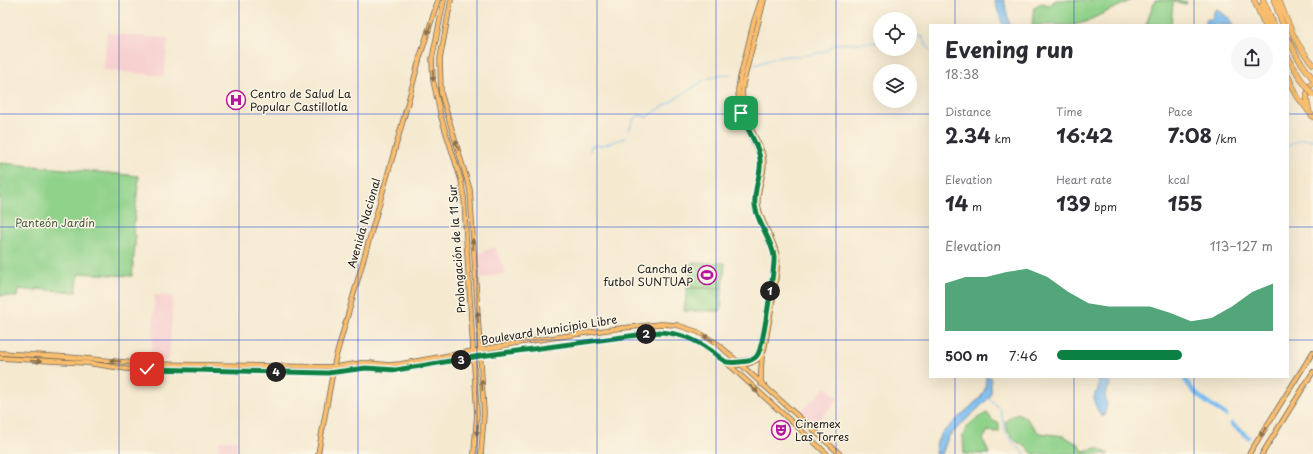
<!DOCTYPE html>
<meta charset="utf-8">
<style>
body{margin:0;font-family:"Playpen Sans",sans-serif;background:#f7f7f7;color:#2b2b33;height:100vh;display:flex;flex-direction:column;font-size:15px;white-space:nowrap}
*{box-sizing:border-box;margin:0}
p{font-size:13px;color:#7c7c81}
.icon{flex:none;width:22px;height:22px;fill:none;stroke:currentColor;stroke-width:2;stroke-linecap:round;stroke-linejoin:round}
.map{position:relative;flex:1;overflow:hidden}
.sheet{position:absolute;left:929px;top:24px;width:360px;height:354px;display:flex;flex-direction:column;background:#fff;border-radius:0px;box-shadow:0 4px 16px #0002}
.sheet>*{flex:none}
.buttons{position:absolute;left:873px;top:12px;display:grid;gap:8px}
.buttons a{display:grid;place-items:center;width:44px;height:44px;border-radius:50%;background:#fff;box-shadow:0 4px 16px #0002;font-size:20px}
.pin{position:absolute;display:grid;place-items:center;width:34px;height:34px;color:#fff;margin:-17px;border-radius:8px;box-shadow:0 2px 6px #0006}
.km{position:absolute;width:20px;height:20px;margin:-10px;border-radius:50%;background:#222;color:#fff;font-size:11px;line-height:20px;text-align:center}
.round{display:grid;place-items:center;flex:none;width:42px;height:42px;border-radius:21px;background:#f7f7f7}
.overview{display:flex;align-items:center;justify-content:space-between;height:68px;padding:0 16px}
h1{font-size:22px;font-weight:700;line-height:30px}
.figures{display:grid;grid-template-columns:repeat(3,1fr);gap:6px;height:68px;padding:4px 16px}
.figures div{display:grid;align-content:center}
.figures b{font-size:20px;font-weight:700}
.figures small{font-size:11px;font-weight:400}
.figures p{font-size:11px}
.chart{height:112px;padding:8px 16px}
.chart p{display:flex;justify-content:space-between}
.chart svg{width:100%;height:72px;margin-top:4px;fill:#0b8043;opacity:.7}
ul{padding:0 16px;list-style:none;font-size:13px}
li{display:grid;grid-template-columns:64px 48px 1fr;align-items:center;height:30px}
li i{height:10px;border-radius:5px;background:#0b8043}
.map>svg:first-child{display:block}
.built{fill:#f7d0d0}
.green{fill:#8fd28a;stroke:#567753}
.water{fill:#7bbef1;stroke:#4c6d86}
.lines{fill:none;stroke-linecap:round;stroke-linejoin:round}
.stream{stroke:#7bbef1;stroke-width:1}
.river{stroke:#7bbef1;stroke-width:4.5}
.major-casing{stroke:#68645b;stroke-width:5.5}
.highway-casing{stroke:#68645b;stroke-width:6}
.major{stroke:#fabe6e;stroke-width:4}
.highway{stroke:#fabe6e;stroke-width:5}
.highway-bridge-casing{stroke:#68645b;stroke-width:6;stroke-linecap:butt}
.highway-bridge{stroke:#fabe6e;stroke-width:5}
.oneway{fill:#8b6d45}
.route-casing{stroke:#fff;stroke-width:8}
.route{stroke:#0b8043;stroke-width:5}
.grid{fill:none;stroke:#1d4ed8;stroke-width:1;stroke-opacity:0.55}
.labels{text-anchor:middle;stroke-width:3;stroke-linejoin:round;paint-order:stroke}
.poi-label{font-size:11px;fill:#1c1c1c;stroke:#fcf5e5;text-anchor:start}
.park-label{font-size:11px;fill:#445c42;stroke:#fcf5e5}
.street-label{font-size:11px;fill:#1c1c1c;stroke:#fcf5e5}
</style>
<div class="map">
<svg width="1313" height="454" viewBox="0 0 1313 454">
<rect width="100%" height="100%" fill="#fcf5e5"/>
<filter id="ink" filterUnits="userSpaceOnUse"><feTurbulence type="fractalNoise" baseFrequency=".025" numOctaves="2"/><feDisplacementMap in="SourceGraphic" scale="8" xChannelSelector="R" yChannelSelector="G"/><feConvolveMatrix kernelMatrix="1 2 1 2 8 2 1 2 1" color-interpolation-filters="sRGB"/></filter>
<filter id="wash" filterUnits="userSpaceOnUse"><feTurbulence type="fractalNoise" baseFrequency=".012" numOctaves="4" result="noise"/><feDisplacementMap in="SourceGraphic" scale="16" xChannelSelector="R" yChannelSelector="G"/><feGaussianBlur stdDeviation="0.9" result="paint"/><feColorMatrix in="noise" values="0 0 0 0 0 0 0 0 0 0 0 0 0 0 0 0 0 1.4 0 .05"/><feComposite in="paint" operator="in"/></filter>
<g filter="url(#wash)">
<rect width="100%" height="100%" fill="#f5e9d0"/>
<!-- built -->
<path class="built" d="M107,33L168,38L164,76L103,70Z
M495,247L506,273L476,280L477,254Z
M155,295L173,296L169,360L151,359Z
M826,387L839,398L812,427L798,414Z
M219,440H237L236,454H218Z"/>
<!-- green -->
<path class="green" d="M1056,0H1132L1085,22L1074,25H1032L1034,7L1042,3L1049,5Z
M1155,0H1177L1187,2L1186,4L1173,2L1171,25H1146Z
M0,163L139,176L133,234L136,235L132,276L79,273L76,292L36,289V291L18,289L17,297L0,295Z
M691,263H725L723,288L688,287Z
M687,288L722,289L721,311H684Z
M987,413L993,421L999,423V432L988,431L983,439L989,454H964C964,448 963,443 963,438C963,426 978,417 987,413Z
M1017,413L1025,417L1039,433L1064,436L1079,445L1083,451L1097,448L1109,454H1033L1026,447L1014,440L1008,432L1005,422L1009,418Z"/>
<!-- water -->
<path class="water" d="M994,0H1004L1006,10L1010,25H1003Z
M1217,9L1230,19L1234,25H1207L1204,22L1205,20L1212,19L1215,10Z
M986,377H991V392L989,398L948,437L942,454H935L937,442L941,434L981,397L985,389Z
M1099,377L1109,378L1110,385L1105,395L1107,404L1104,416H1101C1096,408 1090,397 1098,390Z"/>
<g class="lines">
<!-- stream -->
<path class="stream" d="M910,34L922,37L930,50
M755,65L778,57L808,55L827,51L834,44L880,42
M629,130L633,120L639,115L647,117L706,79L730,74
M1288,146C1298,140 1301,138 1313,140
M590,151L591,146L603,145L625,138
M988,397L1000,409L1006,433L1015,445L1026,454"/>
<!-- river -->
<path class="river" d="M1184,377C1192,395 1210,404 1226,415
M1232,424L1248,437"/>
</g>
</g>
<g filter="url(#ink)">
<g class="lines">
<!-- major casing -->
<g class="major-casing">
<path id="major" d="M444,0L432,59L433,80L441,117L461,180L464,198L466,236L477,413L474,454
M451,0L440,59L441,93L470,190L484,413L481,454
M0,353L67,357L147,364L334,367L361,363H369L389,365L400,364L524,342L613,329L661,324L677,325L698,332L718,344L840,454
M0,358L87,363L127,369L333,373L361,368L389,370L405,369L480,356L660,332L679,335L701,344L726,362L827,454
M726,362L749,360L754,358L758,354L761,344L767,313L774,262L773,252L755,208L756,190L761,166L759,154L742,118L739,103L738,90L740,78L754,21L761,0
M730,366C743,365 758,365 764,351C768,329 772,307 775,285C776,276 779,265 777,255C773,237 760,222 758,204C756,187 767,172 763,156C762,149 758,143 755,137C747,120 740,103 743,84L764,0
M761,384V371L762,356
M318,454L335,360L404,117L420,57L438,0
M1249,454L1313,352
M1262,454L1313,372"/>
</g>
<!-- highway casing -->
<g class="highway-casing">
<path id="highway" d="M1254,0L1265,25
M1263,0L1274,25
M1274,0L1283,25
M1279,0C1289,26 1294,42 1313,64
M1262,5L1270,25
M1288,39L1298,58L1313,79
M1288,57L1300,78
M1288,76L1297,96L1313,117
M1309,110C1306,100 1305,90 1313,83"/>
</g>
<!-- major -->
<use href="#major" class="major"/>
<!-- highway -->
<use href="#highway" class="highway"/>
<!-- highway-bridge casing -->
<g class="highway-bridge-casing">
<path id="highway-bridge" d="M1300,78L1313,95"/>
</g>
<!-- highway-bridge -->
<use href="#highway-bridge" class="highway-bridge"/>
</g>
<!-- one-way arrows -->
<defs><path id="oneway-solid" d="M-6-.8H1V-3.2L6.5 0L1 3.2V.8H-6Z"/></defs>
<g class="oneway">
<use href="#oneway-solid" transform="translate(429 29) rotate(107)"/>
<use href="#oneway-solid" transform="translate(433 76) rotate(87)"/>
<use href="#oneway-solid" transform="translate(457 145) rotate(-108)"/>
<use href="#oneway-solid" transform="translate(473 244) rotate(-93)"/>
<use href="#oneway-solid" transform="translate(478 317) rotate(-93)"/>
<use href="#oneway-solid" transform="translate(708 338) rotate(-148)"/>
<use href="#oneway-solid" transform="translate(36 361) rotate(4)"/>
<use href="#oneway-solid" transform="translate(115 361) rotate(-174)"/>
<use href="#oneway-solid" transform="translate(482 385) rotate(-94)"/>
<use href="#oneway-solid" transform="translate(754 389) rotate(43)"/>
<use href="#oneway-solid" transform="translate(477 430) rotate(94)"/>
<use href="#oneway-solid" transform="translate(1263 432) rotate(122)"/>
</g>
</g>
<g class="lines" filter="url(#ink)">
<!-- route casing -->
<g class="route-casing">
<path id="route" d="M147,369L328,373L366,368L396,370L480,356L660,332C678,333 695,339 710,350C715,353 722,361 727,362C733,363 742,362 748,361C752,360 756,358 758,354C763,347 775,265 774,256C771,238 757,223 755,205C753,187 764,171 759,154C756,140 745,127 741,113"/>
</g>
<!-- route -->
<use href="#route" class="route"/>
</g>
<!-- grid -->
<path class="grid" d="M119,0V454M239,0V454M358,0V454M477,0V454M597,0V454M716,0V454M836,0V454M955,0V25M1074,0V25M1194,0V25M0,114H930M1288,114H1313M0,227H930M1288,227H1313M0,340H930M1288,340H1313M955,377V454M1074,377V454M1194,377V454"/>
<!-- icons -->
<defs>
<g id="hospital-ring" transform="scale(1)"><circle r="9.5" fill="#fcf5e5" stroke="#b5179e" stroke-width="1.5"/><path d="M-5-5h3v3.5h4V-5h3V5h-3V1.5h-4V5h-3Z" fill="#b5179e"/></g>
<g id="stadium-ring" transform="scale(1)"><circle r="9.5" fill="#fcf5e5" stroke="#b5179e" stroke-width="1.5"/><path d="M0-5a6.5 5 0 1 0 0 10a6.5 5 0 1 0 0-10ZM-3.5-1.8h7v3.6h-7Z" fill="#b5179e"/></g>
<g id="theatre-ring" transform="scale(1)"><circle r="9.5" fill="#fcf5e5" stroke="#b5179e" stroke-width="1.5"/><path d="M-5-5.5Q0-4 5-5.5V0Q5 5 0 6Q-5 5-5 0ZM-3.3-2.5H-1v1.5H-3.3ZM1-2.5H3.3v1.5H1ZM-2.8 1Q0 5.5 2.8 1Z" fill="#b5179e"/></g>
</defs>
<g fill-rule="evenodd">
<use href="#hospital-ring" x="236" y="100"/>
<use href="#stadium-ring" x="707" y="275"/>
<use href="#theatre-ring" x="781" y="430"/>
</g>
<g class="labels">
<!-- poi labels -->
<g class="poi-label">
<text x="250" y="98">Centro de Salud La<tspan x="250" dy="13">Popular Castillotla</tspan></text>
<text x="693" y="273" text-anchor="end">Cancha de<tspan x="693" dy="13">futbol SUNTUAP</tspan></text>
<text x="795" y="428">Cinemex<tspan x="795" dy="13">Las Torres</tspan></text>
</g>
<!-- park labels -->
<g class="park-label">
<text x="55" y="227">Panteón Jardín</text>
</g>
<!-- street labels -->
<g class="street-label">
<text transform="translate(364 223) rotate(-74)" y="4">Avenida Nacional</text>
<text transform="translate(457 249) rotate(-94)" y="4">Prolongación de la 11 Sur</text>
<text transform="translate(549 330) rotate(-9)" y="4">Boulevard Municipio Libre</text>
</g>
</g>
</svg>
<div class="buttons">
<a><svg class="icon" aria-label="locate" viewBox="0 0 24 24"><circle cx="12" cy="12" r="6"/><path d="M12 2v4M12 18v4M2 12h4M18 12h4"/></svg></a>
<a><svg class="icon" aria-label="layers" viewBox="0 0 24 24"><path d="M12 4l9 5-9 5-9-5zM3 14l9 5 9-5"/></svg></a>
</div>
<div class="pin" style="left:741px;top:113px;background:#1e9e55"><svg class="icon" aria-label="arrive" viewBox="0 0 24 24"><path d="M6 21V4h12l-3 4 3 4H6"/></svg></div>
<div class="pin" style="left:147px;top:369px;background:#d93025"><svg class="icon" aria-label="check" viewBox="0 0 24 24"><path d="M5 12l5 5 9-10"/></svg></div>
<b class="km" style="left:770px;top:291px">1</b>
<b class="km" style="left:646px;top:334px">2</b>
<b class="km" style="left:461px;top:360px">3</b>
<b class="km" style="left:276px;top:372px">4</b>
<section class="sheet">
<div class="overview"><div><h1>Evening run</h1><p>18:38</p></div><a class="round"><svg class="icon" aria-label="share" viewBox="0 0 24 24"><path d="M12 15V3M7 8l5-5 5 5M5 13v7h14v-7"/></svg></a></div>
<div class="figures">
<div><p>Distance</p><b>2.34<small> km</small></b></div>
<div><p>Time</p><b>16:42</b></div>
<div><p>Pace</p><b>7:08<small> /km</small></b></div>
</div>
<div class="figures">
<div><p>Elevation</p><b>14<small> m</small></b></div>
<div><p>Heart rate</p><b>139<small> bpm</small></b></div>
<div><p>kcal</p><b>155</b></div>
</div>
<div class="chart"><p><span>Elevation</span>113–127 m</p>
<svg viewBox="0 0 160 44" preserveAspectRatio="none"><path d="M0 44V15L10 11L20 11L30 8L40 6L50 11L60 20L70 27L80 29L90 29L100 29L110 33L120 38L130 36L140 29L150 20L160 15V44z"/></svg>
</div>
<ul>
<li><b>500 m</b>7:46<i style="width:58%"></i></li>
</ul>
</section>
</div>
